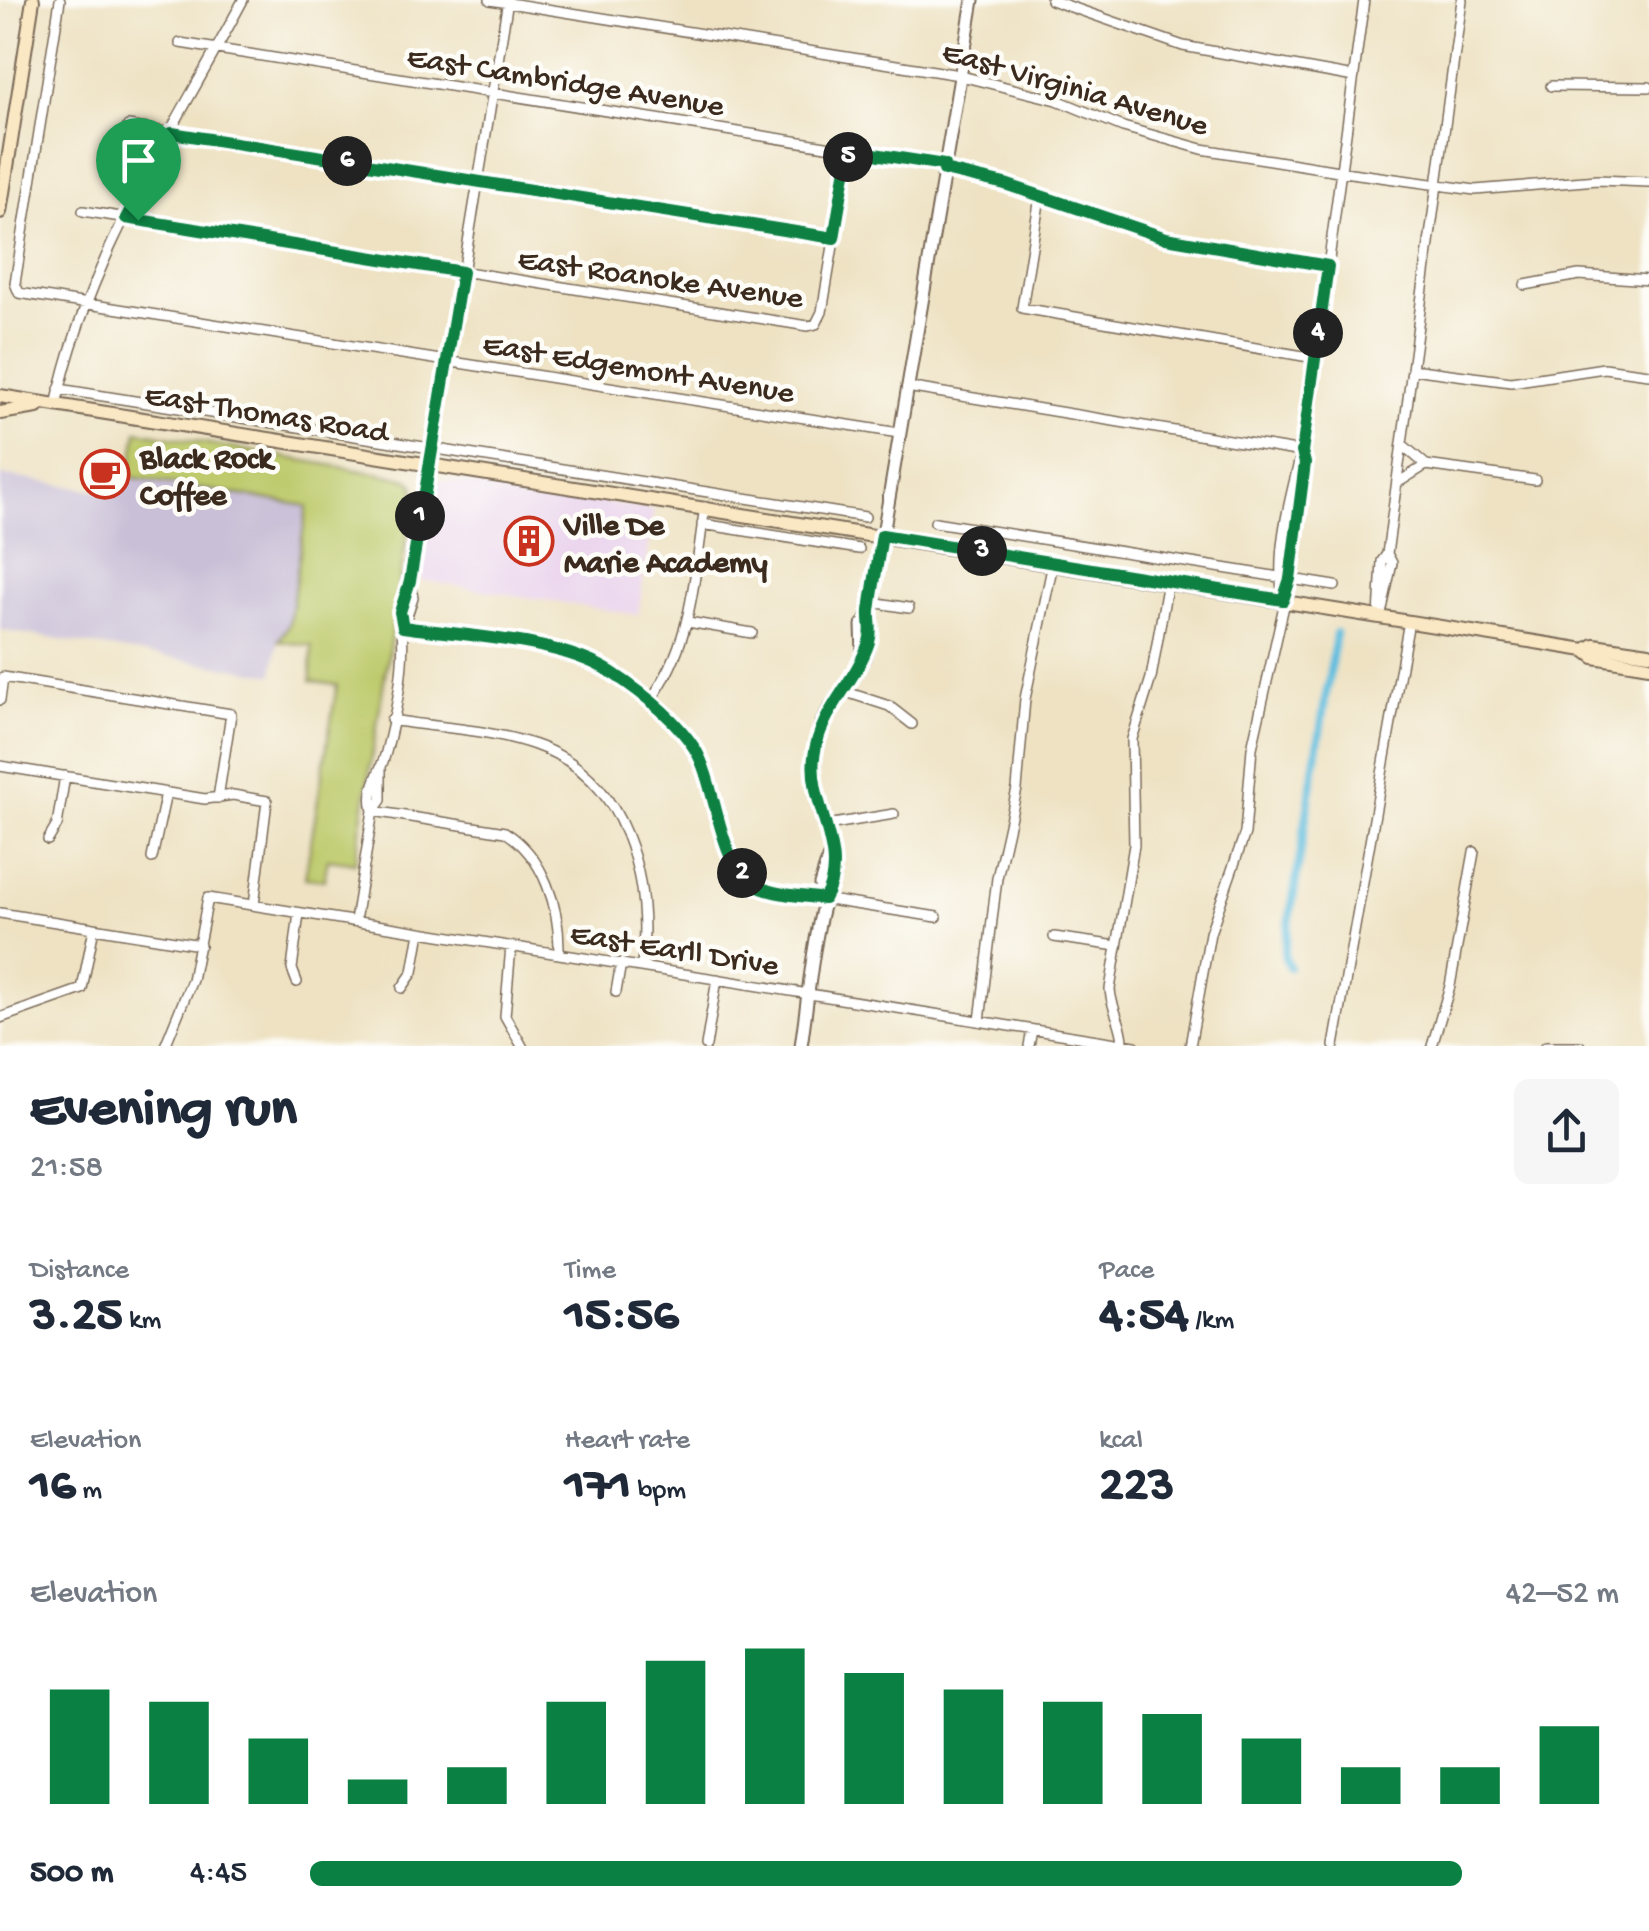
<!DOCTYPE html>
<meta charset="utf-8">
<style>
body{margin:0;font-family:"Gochi Hand",sans-serif;background:#f6f6f7;color:#1f2937;height:100vh;display:flex;flex-direction:column;font-size:38px;white-space:nowrap}
*{box-sizing:border-box;margin:0}
p{font-size:32px;color:#747a83}
.icon{flex:none;width:55px;height:55px;fill:none;stroke:currentColor;stroke-width:2;stroke-linecap:round;stroke-linejoin:round}
.map{position:relative;height:1046px;overflow:hidden}
.panel{display:flex;flex-direction:column;background:#fff;flex:1}
.panel>*{flex:none}
.pin{position:absolute;display:grid;place-items:center;width:85px;height:85px;color:#fff;margin:-102px -42px;border-radius:50% 50% 50% 0;rotate:-45deg;box-shadow:0 0 10px #0007}
.pin .icon{rotate:45deg}
.km{position:absolute;width:50px;height:50px;margin:-25px;border-radius:50%;background:#222;color:#fff;font-size:28px;line-height:50px;text-align:center}
.round{display:grid;place-items:center;flex:none;width:105px;height:105px;border-radius:15px;background:#f6f6f7}
.headline{display:flex;align-items:center;justify-content:space-between;height:170px;padding:0 30px}
h1{font-size:55px;font-weight:800;line-height:75px}
.metrics{display:grid;grid-template-columns:repeat(3,1fr);gap:15px;height:170px;padding:10px 30px}
.metrics div{display:grid;align-content:center}
.metrics b{font-size:50px;font-weight:800}
.metrics small{font-size:28px;font-weight:400}
.metrics p{font-size:28px}
.chart{height:280px;padding:20px 30px}
.chart p{display:flex;justify-content:space-between}
.chart svg{width:100%;height:180px;margin-top:10px;stroke:#0b8043;stroke-width:6}
ul{padding:0 30px;list-style:none;font-size:32px}
li{display:grid;grid-template-columns:160px 120px 1fr;align-items:center;height:75px}
li i{height:25px;border-radius:12px;background:#0b8043}
.map>svg:first-child{display:block}
.built{fill:#e9d2ed}
.industrial{fill:#c9bfd7}
.green{fill:#beca6c;stroke:#7c7a45;stroke-width:2.5}
.lines{fill:none;stroke-linecap:round;stroke-linejoin:round}
.canal{stroke:#60bede;stroke-width:8}
.minor-casing{stroke:#7a6a58;stroke-width:12}
.tertiary-casing{stroke:#7a6a58;stroke-width:15}
.secondary-casing{stroke:#7a6a58;stroke-width:16}
.minor{stroke:#fff;stroke-width:9}
.tertiary{stroke:#fff;stroke-width:11}
.secondary{stroke:#fae7c3;stroke-width:12}
.route-casing{stroke:#fff;stroke-width:20}
.route{stroke:#0b8043;stroke-width:12}
.labels{text-anchor:middle;stroke-width:9;stroke-linejoin:round;paint-order:stroke}
.street-label{font-size:32px;fill:#3b2a1e;stroke:#fdfcf7}
.poi-label{font-size:32px;font-weight:bold;fill:#3b2a1e;stroke:#fdfcf7;text-anchor:start}
</style>
<div class="map">
<svg width="1649" height="1046" viewBox="0 0 1649 1046">
<rect width="100%" height="100%" fill="#fdfcf7"/>
<filter id="ink" filterUnits="userSpaceOnUse"><feTurbulence type="fractalNoise" baseFrequency=".01" numOctaves="2"/><feDisplacementMap in="SourceGraphic" scale="20" xChannelSelector="R" yChannelSelector="G"/><feConvolveMatrix kernelMatrix="1 2 1 2 8 2 1 2 1" color-interpolation-filters="sRGB"/></filter>
<filter id="wash" filterUnits="userSpaceOnUse"><feTurbulence type="fractalNoise" baseFrequency=".0048" numOctaves="4" result="noise"/><feDisplacementMap in="SourceGraphic" scale="40" xChannelSelector="R" yChannelSelector="G"/><feGaussianBlur stdDeviation="2.25" result="paint"/><feColorMatrix in="noise" values="0 0 0 0 0 0 0 0 0 0 0 0 0 0 0 0 0 1.4 0 .05"/><feComposite in="paint" operator="in"/></filter>
<g filter="url(#wash)">
<rect width="100%" height="100%" fill="#eee2c3"/>
<!-- built -->
<path class="built" d="M440,480L654,510L638,615L420,580L434,486Z"/>
<!-- industrial -->
<path class="industrial" d="M0,475L106,492L118,487L119,481L129,484L130,477L307,506L289,624L278,641L273,675L0,630Z"/>
<!-- green -->
<path class="green" d="M137,431L408,479L415,487L355,863L328,859L324,880L305,878L337,685L311,681L312,646L278,641L289,624L307,506L130,477Z"/>
<g class="lines">
<!-- canal -->
<path class="canal" d="M1289,967L1284,955L1336,633"/>
</g>
</g>
<g filter="url(#ink)">
<g class="lines">
<!-- minor casing -->
<g class="minor-casing">
<path id="minor" d="M60,0L15,283L19,293L899,433
M490,0L953,74L1057,100L1123,127L1202,149L1351,173L1475,190L1597,180L1649,182
M1051,0L1183,46L1354,77
M180,43L945,165
M1551,86L1649,87
M128,126L834,238
M944,171L1005,184L1167,238L1328,265
M1040,197L1022,308L1315,358
M83,211L808,326L816,324L822,312L849,150
M1525,285L1579,275L1649,280
M1412,369L1511,382L1604,368L1649,374
M907,387L1302,452
M59,389L865,517
M56,406C86,260 174,130 243,0
M1403,445L1426,465L1535,480
M1399,482L1426,465
M935,522L1335,586
M702,524L859,549
M1283,597C1274,545 1294,487 1305,437L1364,0
M872,602L909,608
M1381,614L1392,563L1387,554
M1379,617L1382,561L1387,554L1462,0
M688,622L752,633
M403,627C509,644 606,642 682,731C721,778 709,868 772,891L937,917
M403,627L413,598L410,582
M846,692L889,706L912,724
M0,700L3,677L231,714L218,798
M649,702C693,644 694,576 705,507
M391,720C438,728 490,729 535,745C628,777 651,880 642,966
M0,766L205,799L233,795L267,801L254,905
M373,811L505,832C544,856 560,908 559,953
M373,811L381,800V767
M827,825L894,814
M48,840L57,825L65,776
M152,858L166,793
M0,913L200,945
M355,921L373,811C367,787 380,775 386,752C397,710 408,655 400,613L441,406L508,0
M1054,937L1117,946
M511,946L505,1016L522,1046
M297,982L292,969L299,913
M402,988L413,972L420,932
M616,992L621,963
M0,1018L82,989L94,928
M980,1021L997,878L1017,789L1025,699L1053,563
M165,1046L192,980L208,898L1135,1046
M706,1046L717,979
M1029,1046L1032,1030
M1123,1046C1124,1025 1111,1010 1110,989L1134,845L1132,739L1151,678L1168,581
M1190,1046L1210,933L1245,833L1252,748L1290,579L1305,463L1302,452
M1334,1046L1409,621
M1432,1046L1450,986L1474,852
M1546,1046H1580"/>
</g>
<!-- tertiary casing -->
<g class="tertiary-casing">
<path id="tertiary" d="M863,654L862,625L869,617
M824,899L820,885L829,856
M801,1046C808,999 812,948 824,902C826,892 833,885 833,874C833,819 804,791 819,732C828,693 883,663 869,617L973,0"/>
</g>
<!-- secondary casing -->
<g class="secondary-casing">
<path id="secondary" d="M0,212L33,0
M0,396L1585,650L1594,657L1649,666
M0,413L37,407
M1585,650L1594,645L1649,653"/>
</g>
<!-- minor -->
<use href="#minor" class="minor"/>
<!-- tertiary -->
<use href="#tertiary" class="tertiary"/>
<!-- secondary -->
<use href="#secondary" class="secondary"/>
</g>
</g>
<g class="lines" filter="url(#ink)">
<!-- route casing -->
<g class="route-casing">
<path id="route" d="M172,133L834,238L849,150L944,165V170L1005,184L1166,238L1328,266L1302,452L1305,463L1290,579L1283,600L882,535C878,561 873,586 870,611C869,622 873,630 869,642C855,684 819,712 814,757C808,805 851,854 824,899C801,895 770,896 750,882C718,859 716,783 695,749C676,719 640,691 611,672C558,639 465,636 403,627L400,612L410,581L462,272L126,218Z"/>
</g>
<!-- route -->
<use href="#route" class="route"/>
</g>
<!-- icons -->
<defs>
<g id="cafe-ring" transform="scale(2.5)"><circle r="9.5" fill="#fdfcf7" stroke="#c8321e" stroke-width="1.5"/><path d="M-5.5-4.5H6V0H3Q3 3.5 0 3.5H-2.5Q-5.5 3.5-5.5 0ZM3-3.2v2h1.7v-2ZM-6 4.5H4V6H-6Z" fill="#c8321e"/></g>
<g id="building-ring" transform="scale(2.5)"><circle r="9.5" fill="#fdfcf7" stroke="#c8321e" stroke-width="1.5"/><path d="M-4-6H4V6H1V3H-1V6H-4ZM-2.5-4.3h1.7v1.8h-1.7ZM.8-4.3h1.7v1.8H.8ZM-2.5-1h1.7V.8h-1.7ZM.8-1h1.7V.8H.8Z" fill="#c8321e"/></g>
</defs>
<g fill-rule="evenodd">
<use href="#cafe-ring" x="105" y="474"/>
<use href="#building-ring" x="529" y="541"/>
</g>
<g class="labels">
<!-- street labels -->
<g class="street-label">
<text transform="translate(566 79) rotate(9)" y="11">East Cambridge Avenue</text>
<text transform="translate(1076 86) rotate(16)" y="11">East Virginia Avenue</text>
<text transform="translate(661 276) rotate(8)" y="11">East Roanoke Avenue</text>
<text transform="translate(639 366) rotate(9)" y="11">East Edgemont Avenue</text>
<text transform="translate(267 411) rotate(9)" y="11">East Thomas Road</text>
<text transform="translate(675 947) rotate(9)" y="11">East Earll Drive</text>
</g>
<!-- poi labels -->
<g class="poi-label">
<text x="140" y="467">Black Rock<tspan x="140" dy="37">Coffee</tspan></text>
<text x="564" y="534">Ville De<tspan x="564" dy="37">Marie Academy</tspan></text>
</g>
</g>
</svg>
<div class="pin" style="left:138px;top:220px;background:#1e9e55"><svg class="icon" aria-label="arrive" viewBox="0 0 24 24"><path d="M6 21V4h12l-3 4 3 4H6"/></svg></div>
<b class="km" style="left:420px;top:516px">1</b>
<b class="km" style="left:742px;top:873px">2</b>
<b class="km" style="left:982px;top:551px">3</b>
<b class="km" style="left:1318px;top:333px">4</b>
<b class="km" style="left:848px;top:157px">5</b>
<b class="km" style="left:347px;top:161px">6</b>
</div>
<section class="panel">
<div class="headline"><div><h1>Evening run</h1><p>21:58</p></div><a class="round"><svg class="icon" aria-label="share" viewBox="0 0 24 24"><path d="M12 15V3M7 8l5-5 5 5M5 13v7h14v-7"/></svg></a></div>
<div class="metrics">
<div><p>Distance</p><b>3.25<small> km</small></b></div>
<div><p>Time</p><b>15:56</b></div>
<div><p>Pace</p><b>4:54<small> /km</small></b></div>
</div>
<div class="metrics">
<div><p>Elevation</p><b>16<small> m</small></b></div>
<div><p>Heart rate</p><b>171<small> bpm</small></b></div>
<div><p>kcal</p><b>223</b></div>
</div>
<div class="chart"><p><span>Elevation</span>42–52 m</p>
<svg viewBox="0 0 160 44" preserveAspectRatio="none"><path d="M5 44V16M15 44V19M25 44V28M35 44V38M45 44V35M55 44V19M65 44V9M75 44V6M85 44V12M95 44V16M105 44V19M115 44V22M125 44V28M135 44V35M145 44V35M155 44V25"/></svg>
</div>
<ul>
<li><b>500 m</b>4:45<i style="width:88%"></i></li>
</ul>
</section>
